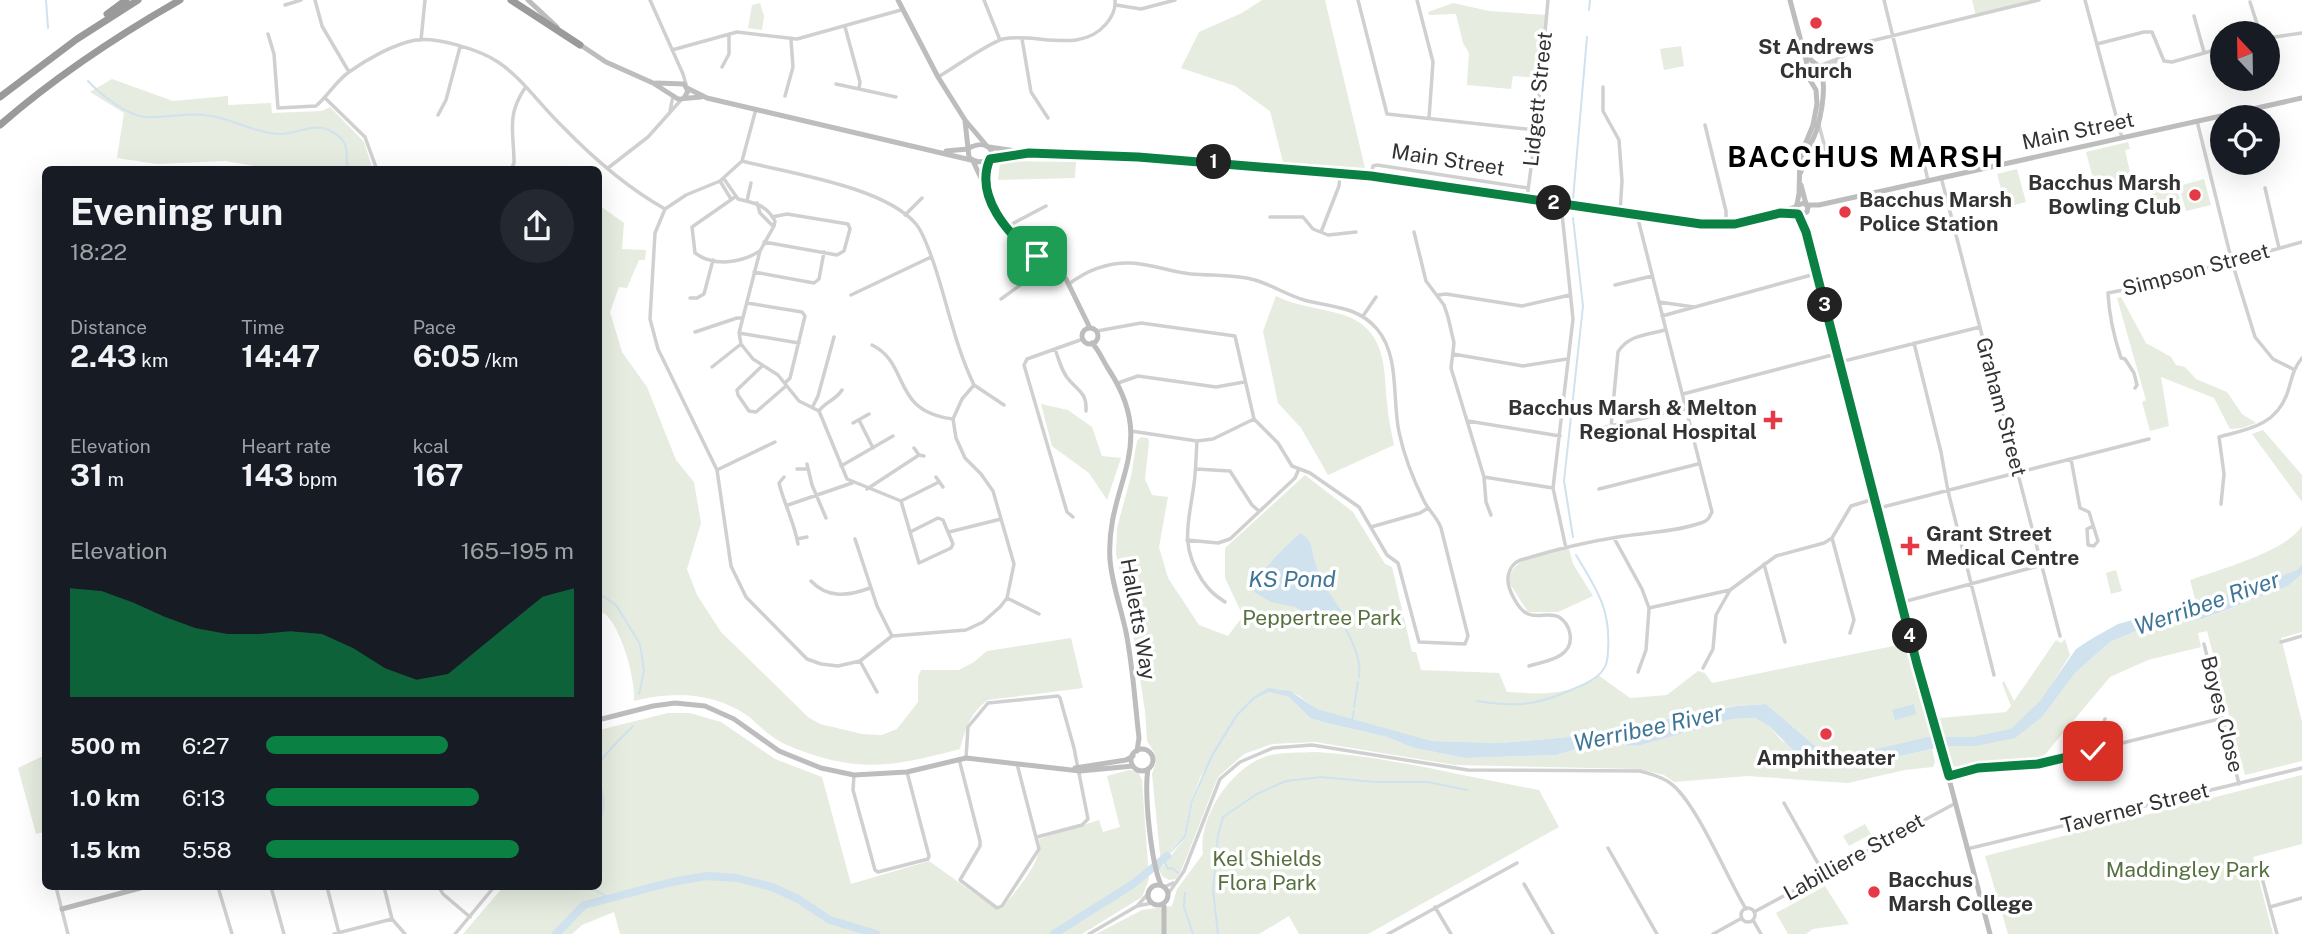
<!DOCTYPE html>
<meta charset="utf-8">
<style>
body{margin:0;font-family:"Public Sans",sans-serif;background:#242831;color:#f1f3f6;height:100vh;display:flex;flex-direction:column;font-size:26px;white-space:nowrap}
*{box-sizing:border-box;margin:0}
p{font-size:23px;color:#9ea1a6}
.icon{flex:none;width:38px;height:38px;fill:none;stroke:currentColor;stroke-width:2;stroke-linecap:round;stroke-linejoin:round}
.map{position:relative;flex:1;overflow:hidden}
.side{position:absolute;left:42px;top:166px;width:560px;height:724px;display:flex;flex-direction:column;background:#171b24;border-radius:10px;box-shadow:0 7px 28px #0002}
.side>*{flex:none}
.needle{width:46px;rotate:338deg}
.tools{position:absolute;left:2210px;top:21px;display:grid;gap:14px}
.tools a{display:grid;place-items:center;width:70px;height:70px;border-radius:50%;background:#171b24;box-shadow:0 7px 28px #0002;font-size:35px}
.pin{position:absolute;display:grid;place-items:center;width:60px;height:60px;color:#fff;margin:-30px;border-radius:14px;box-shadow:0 4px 10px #0006}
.km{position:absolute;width:35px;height:35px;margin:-18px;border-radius:50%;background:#222;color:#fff;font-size:19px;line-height:35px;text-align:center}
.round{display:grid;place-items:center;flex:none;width:74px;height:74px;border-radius:37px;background:#242831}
.head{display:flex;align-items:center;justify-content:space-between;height:119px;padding:0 28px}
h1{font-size:38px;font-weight:700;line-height:52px}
.figures{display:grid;grid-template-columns:repeat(3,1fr);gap:10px;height:119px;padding:7px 28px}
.figures div{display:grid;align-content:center}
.figures b{font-size:30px;font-weight:700}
.figures small{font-size:19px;font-weight:400}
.figures p{font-size:19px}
.chart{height:196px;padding:14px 28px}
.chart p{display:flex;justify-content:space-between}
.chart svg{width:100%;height:126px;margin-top:7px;fill:#0b8043;opacity:.7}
ul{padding:0 28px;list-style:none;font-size:23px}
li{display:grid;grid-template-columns:112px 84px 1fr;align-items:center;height:52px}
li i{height:18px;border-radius:9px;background:#0b8043}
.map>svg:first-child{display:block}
.green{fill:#e6ecdf}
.water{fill:#cfe2ee}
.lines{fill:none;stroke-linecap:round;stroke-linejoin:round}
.stream{stroke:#cfe2ee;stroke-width:2}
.river{stroke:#cfe2ee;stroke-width:8}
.street{stroke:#d0d0d0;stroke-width:3.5}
.secondary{stroke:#bdbdbd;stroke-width:5}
.highway{stroke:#9a9a9a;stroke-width:7}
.route-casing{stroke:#fff;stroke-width:14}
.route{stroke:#0b8043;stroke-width:9}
.poi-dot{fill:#e63946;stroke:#fff;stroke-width:2.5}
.labels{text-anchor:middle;stroke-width:7;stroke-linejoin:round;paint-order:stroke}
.poi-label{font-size:21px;font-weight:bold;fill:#333;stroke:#fff;text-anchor:start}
.street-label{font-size:21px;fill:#333;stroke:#fff}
.park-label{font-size:21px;fill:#56703f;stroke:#fff}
.water-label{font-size:23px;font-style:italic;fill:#3f7597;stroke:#fff}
.district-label{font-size:28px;font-weight:bold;letter-spacing:2px;fill:#000;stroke:#fff}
</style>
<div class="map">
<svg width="2302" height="934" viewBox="0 0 2302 934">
<rect width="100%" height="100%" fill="#fff"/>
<!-- green -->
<path class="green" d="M1262,0H1325L1365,168L1283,162L1270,111L1235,86L1181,68L1199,32L1242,13Z
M1972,0H2040L1976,16Z
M760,3L764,16L762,30L748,28L752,5Z
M1453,3L1489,11L1547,15L1541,78L1513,76L1511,89L1467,85L1469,53L1463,43L1456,14L1429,15L1428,12Z
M1681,46L1684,66L1664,70L1660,49Z
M112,79L173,101L228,96V105L271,103L272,113L322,111L330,107L364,142L373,170H277L225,161L157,164L117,158L124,113L90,92Z
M2128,142L2130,149L2125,150L2132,181L2110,186L2109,182L2095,186L2086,152Z
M1000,161L1076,162L1075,178L998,180Z
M2017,169L2026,202L2006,207L1997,174Z
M2170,175L2173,176L2180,199L2155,206L2148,181Z
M2204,179L2211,205L2186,211L2179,186Z
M599,205L624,223L622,249L646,250L645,260H639L627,288L619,287L610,312L622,352L647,387L676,460L694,482L701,523L687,569L697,595L721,632L808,717L820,724L862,734L882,735L897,729L918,702V677L921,670H959L974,662L987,651L1071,638L1083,688L988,700C971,711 965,730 960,749C892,767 855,774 787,745C772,739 760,726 748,716C714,692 673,691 634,701C636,680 621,626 604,613L599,615Z
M1276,296C1298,307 1322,308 1344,315C1386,330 1384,366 1387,402C1388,416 1391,431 1394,445L1328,475L1301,428L1278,403L1263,331Z
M2121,297L2146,343L2171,357L2176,365L2185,367L2196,379L2227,392L2242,414L2256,423L2242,428L2230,429L2214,398L2161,377L2169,426L2150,431L2142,402L2146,400L2117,298Z
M1041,404L1068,410L1092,427L1102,456L1121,458L1107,500L1089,473L1052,446Z
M2263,430L2302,475V502L2252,434Z
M1141,437L1148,438L1149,442L1145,479L1152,495L1168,497L1159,547L1168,578L1199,625L1228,636L1243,616L1225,578V548L1305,475L1353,512L1385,564L1392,567L1412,652H1416L1421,670L1499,673L1507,692C1539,694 1571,697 1598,675L1630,698L1667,695L1698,671L1705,673L1712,683L1908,643L1933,737L1851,755L1820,750L1766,704L1734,706L1569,737L1500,743L1432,741L1316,709L1298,695L1279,689L1253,697L1236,714L1200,778L1191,801L1184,835L1161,864L1152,774L1156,763L1154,752L1147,741L1145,711L1133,633L1116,554L1117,528L1131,476L1137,441Z
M2302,526V564L2297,570L2197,607L2190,580C2220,569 2285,552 2302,526Z
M1569,549L1573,564L1593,596L1558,612H1528L1510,584C1506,556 1549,554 1569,549Z
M2116,570L2122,591L2111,594L2106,573Z
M2302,574V632L2281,638L2302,722V761L2245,775L2207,631L2198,633L2201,647L2148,660L2110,677L2042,758L1959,767L1951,766L1945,746H1975L2043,716L2075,673L2110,642L2143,628L2204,619L2288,586Z
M2065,639L2070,655C2054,680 2038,711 2013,728C2000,737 1959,738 1942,738L1940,718L2006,712L2011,706L2002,683L2004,681L2014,701L2056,640L2061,643Z
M1269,692L1289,697L1310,718L1321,722L1387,737L1414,748L1465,758L1557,755L1598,742L1638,746L1732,719L1755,718L1769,726L1781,740L1820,765L1842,769L1932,749L1935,762L1933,767L1905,770L1848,783L1747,776L1674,782L1664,775L1638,769L1455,765L1315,742L1272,744L1244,754L1218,777L1181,871L1176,879L1169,880L1162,876L1159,870L1186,837L1193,801L1214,755L1238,716L1255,699Z
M668,713H690L721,722L775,759L822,777L851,884L929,861L996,909L1003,908C1016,889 1044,862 1039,839L1099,820L1103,832L1120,827L1107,776L1129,770L1138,772L1142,780L1149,879L1142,897L1082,934H620L614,912L582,925L572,934H463L503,887H598L599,730Z
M1315,752C1390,756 1464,777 1539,790L1559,827L1368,934H1299L1289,916L1259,934H1096L1142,910L1172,906L1177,889L1203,854C1197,817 1234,763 1271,755C1285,752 1301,753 1315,752Z
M45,755V832L36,834L18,768Z
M2302,775V844L2253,857L2273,934H2008L1985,856Z
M1865,824L1871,834L1849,846L1843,836Z
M1825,886L1849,924L1813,929L1806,934H1788L1776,913Z"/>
<!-- water -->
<path class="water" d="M1300,533C1313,539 1311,550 1315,562C1320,582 1334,599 1345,616L1334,621L1308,615L1295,607L1271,602L1254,592C1261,567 1282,551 1300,533Z
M2302,564V574L2288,586L2203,619L2143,628L2110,642L2075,673L2043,716L2015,738L1975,746H1945L1842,769L1820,765L1800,757L1769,726L1755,718L1732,719L1638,746L1598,742L1557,755L1465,758L1414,748L1387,737L1322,722L1310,718L1289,697L1269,692L1255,699L1238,716L1214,755L1193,801L1186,837L1168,856L1158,872L1156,871L1184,835L1191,801L1211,755L1236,714L1253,697L1268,688L1290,691L1317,709L1432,741L1500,743L1569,737L1736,706L1766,704L1820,750L1851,755L1928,737H1972L2011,729L2040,701L2076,649L2093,638L2118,624L2226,595L2297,570Z
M1914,704L1916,714L1895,720L1892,710Z"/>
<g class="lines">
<!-- stream -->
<path class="stream" d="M46,0L48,28
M1589,10L1590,0
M88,81C100,94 127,116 146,117C165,118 185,113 204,115C231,117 255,134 282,134C297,133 315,123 329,130C351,141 346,151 347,170
M1573,199L1587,37
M1573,218L1583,306L1564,481L1573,537
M598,593L616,605L640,644L644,671L639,694
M1340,618C1349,636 1362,656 1359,677
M1477,701C1516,707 1535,706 1571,690C1582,685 1596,680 1603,670C1607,665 1608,656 1608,650C1611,609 1596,588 1576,555
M1354,707L1358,682
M1352,720L1354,711
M598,824C612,798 594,784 600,764C603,754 625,735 633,726
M1165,862L1168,869L1172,868L1178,873
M590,887L609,898
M1185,893L1184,907L1193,934
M1218,934L1213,890L1218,835L1223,817L1257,794L1286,781L1321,777L1375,782H1428L1467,790"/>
<!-- river -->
<path class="river" d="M556,934L584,905L672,882L707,876L737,878L772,887L798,899L830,920L876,934
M1054,934L1133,884L1167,856"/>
<!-- street -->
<path class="street" d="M315,0L322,26L349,72
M650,0L683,74L686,84
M984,0L1000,40
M1358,0L1387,114L1536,130
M1417,0L1433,62L1429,118
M1884,0L1928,180
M2085,0L2122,138
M2250,2L2260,33
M285,5L301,0
M1116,5L1141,9L1175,0
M2194,16L2204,52
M845,27L860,82L859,88
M268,34L274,54L278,108L316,106C328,96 336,81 349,72C367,59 394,44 416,40C438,37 480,50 498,62C520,76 542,107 562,126C593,158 626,187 665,209
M2268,38L2302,33
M1022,39L1031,92L1048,118
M421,40L425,0
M2097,44L2144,32H2152L2164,61L2172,62L2222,48
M672,50L737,32L797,39L901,10
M1819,66L1840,58L1867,42L2039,0
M722,67L729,54V34
M1823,73L1836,62
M938,77C952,69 990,42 1003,39C1036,32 1080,55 1106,24C1112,17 1116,9 1115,0
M836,84L896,97
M1603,87V111L1619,140L1622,181L1620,213
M785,96L793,67L791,40
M325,98L365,137L377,170
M670,111L673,96
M438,115L446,100L460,47
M2197,121L2232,262L2255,337L2273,359L2293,369
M1705,125L1726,211V222
M1819,125L1830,167
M742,161C789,173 885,187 916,224C923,232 928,248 932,258C947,301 954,343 974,385L962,399L953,419L956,438L965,458L981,474L993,491L1014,564L1007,598L1000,607L983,622L966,630L892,636L860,661L838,666L821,664L807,659L746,597L731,566L717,470L658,349L650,319L655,233L665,209L686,195L720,181L742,161L756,109
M608,168L648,137L681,100
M511,170L514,163C514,132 506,116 525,88
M1371,176L1373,166L1377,165L1528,188
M1941,177L2060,636
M724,179L738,199C754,203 766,204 775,221L774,226L760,251L739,333L741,344L753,359L778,375L799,401L819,411L847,479L901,501L919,563L951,548L953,544L943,520L938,518L910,532
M720,181L731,199
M2265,188L2279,248
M735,197L692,227L695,253C714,267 741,263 760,251
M1527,198L1536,130L1548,0
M747,201L751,183
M757,203L760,213L773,226
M1561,204L1573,319L1553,488L1566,548
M905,215L922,198
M1270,217H1303L1313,229L1328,235L1356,232
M1006,227L1046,206
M1321,232L1339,186L1340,174
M1414,232L1426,281L1444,305L1448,317L1454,343L1451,368L1484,477L1486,502L1491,515
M764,242L837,255L844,251L850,229L848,224L787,214L772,217
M754,272L814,283L819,279L824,252
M1069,284C1086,271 1107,263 1128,263C1150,263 1170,272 1191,274C1213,276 1233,274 1255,280C1272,285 1287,295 1304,300C1330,307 1358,306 1377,329C1400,356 1392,399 1399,432C1404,456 1413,479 1424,501C1429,511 1437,517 1441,528L1468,636L1465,644L1419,642L1398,563L1387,555L1359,507L1310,473L1292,466L1278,443L1254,419L1235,336L1141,323L1097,331
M1615,285L1652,276
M851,295L931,257
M1438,295L1446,294L1522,306L1570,295
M690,298H697L704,294L713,260
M1001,299L1048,265
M1659,302L1694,307
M747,303L802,312L805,316L790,378L785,383
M1363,316L1376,297
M1662,316L1815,274
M695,332L737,318H743
M739,333L799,343
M1914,343L1941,452L1948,491L1994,675
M872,345C911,364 890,411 953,419
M1055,349C1059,360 1062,373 1070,381C1080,392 1087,394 1086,411
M1453,354L1523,366L1567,359
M1840,362L1980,327
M762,366L737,390L738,395L749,411L756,412L786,386
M712,367L741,344
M1118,383L1138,376L1216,387L1244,382
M974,385L1004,405
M2135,388L2137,385L2134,373L2125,359L2121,358C2114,337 2109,315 2108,293L2139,287L2302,242
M1683,394L1836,354
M813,406L818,396L834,337
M819,411C825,402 836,400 842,390
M859,420L873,448
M1468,421L1560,436
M853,423L869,414
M1581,426L1602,428L1686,408
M1611,427L1618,352C1628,335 1647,335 1665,330
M1131,431L1197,441L1213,439L1254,419
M1197,441C1196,455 1196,470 1194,484C1189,523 1179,544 1202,580C1209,590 1214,595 1225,602
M914,448L919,455L924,456
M2071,459L2080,508L2089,512L2098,541L2094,546L2088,545L2087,529L2093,526
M807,464L812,485L826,518
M841,466L893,436
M797,469H808
M1196,469L1230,471L1252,505L1259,511
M717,470L775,442
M784,477L779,483C784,504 794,521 798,544
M936,477L943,487
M1484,477L1553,488
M867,489L919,455
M1599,489L1698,464
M901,501L939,482
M2221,504L2224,474L2219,437C2248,429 2275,426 2287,394C2292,380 2292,370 2302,358
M788,505L852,483
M1879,508L2149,439
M1073,517L1067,512L1024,365L1027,359L1083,339
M1371,527L1420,513L1428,508
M949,532L1001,519
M1614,538L1642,589L1649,608L1730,590L1776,556L1824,543L1832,538L1851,506L1874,499
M1832,538L1854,620L1850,633
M797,539L807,537
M855,539L877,606L892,636
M1187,540L1218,543L1230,539L1295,478L1298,471
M1764,564L1785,642
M811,581C828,599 848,596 870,588
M1007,598L1039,614
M1903,602L2042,565
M2281,642L2302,636
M2204,644L2239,784
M860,661L877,692
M1529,666C1545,661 1574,658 1570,634C1569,627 1565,621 1559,617C1549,612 1538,618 1528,614C1518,610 1507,588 1508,578C1509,568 1515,561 1524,559C1554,550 1586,542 1618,537C1645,533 1674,532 1701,523C1708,521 1709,518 1712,512L1637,215
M1703,668L1713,649L1716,615L1730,590
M1638,672L1646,650L1649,609
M2093,751L2105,719
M966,758L968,727L988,703L1058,696L1060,698L1074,748L1088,819L1082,825L1037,837
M959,759L980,841V846L960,880L997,908L1002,906L1039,849L1017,764
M854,775L853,790L875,870L878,872L928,859L929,856L907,772
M1949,776L1978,768L2038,764L2223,718
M1784,803L1824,874
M46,843V853
M1608,848L1657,934
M1967,849L2302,768
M2258,863L2277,934
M1524,884L1553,934
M56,887L68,934
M218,887L232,934
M271,887L284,934
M327,887L339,933
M384,887L392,919L405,934
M439,887L443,894L470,917
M1164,887L1173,883
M1168,894L1184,871L1220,779L1240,762L1273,748L1312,745L1468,770L1640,771C1650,774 1661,776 1670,783C1696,801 1727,878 1746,909
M1138,905L1147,895
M1435,907L1451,934
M2270,907L2302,898
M1741 915a7 7 0 1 1 14 0a7 7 0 1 1-14 0Z
M1754,912L1954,804
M1753,920L1761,934
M334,934L392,919
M455,934L494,887
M1089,934L1137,906L1152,903
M1388,934L1517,863
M1713,934L1742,918"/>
<!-- secondary -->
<path class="secondary" d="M528,0L557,27
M898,0L938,77L965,120L986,145
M1790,0L1807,64V75L1816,90L1817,104L1813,125L1800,157L1799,194L1796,209L1800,215L1807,212L1808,207L1804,203L1796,206
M579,44L606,62L653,83L678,99L701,97
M656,83L684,84L688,91L684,98
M687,88L707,98L971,160
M965,121L969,157C975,164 987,163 992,155L991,150C985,142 977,144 969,148
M989,147L1029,153L1182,159L1371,176L1701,224L1746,222L1796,207
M946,151L968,149
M991,158L1019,154
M973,161L1001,221L1017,241L1066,279L1090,328
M1801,172C1803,156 1812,144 1817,129C1822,111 1826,86 1821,68L1812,61L1806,53
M986,184L988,159
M1801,185L1806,204
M1807,205H1819L2302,98
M1800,215L1990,934
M1082 336a8 8 0 1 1 16 0a8 8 0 1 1-16 0Z
M1092,343C1099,350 1103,361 1109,370C1160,448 1105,484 1110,560C1112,584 1121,608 1126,632C1133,667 1135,703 1139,738L1137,751
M598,720L653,706L675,703L705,706L734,719L779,751L821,768L854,775L907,772L966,758L1080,771L1133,766
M1131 760a11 11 0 1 1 22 0a11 11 0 1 1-22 0Z
M1075,768L1126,760L1133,756
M1148,769C1144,794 1151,862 1161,885
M1148 895a10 10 0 1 1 20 0a10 10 0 1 1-20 0Z
M62,909L144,887
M1164,934V903"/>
<!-- highway -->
<path class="highway" d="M511,0L580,45
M107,14L126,0
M0,97L77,39L138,0
M0,125C55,77 117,36 180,0"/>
</g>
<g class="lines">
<!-- route casing -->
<g class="route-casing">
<path id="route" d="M1037,256C1008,235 974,196 990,159L1029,153L1138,157L1371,176L1701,224H1735L1780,213L1798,214L1806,232L1917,664L1949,776L1978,768L2038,764L2093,751"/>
</g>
<!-- route -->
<use href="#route" class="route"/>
</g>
<!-- markers -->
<g class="poi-dot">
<circle cx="1816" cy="23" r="7"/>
<circle cx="2195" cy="195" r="7"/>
<circle cx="1845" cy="212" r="7"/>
<path d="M1769.5 409.5h7v7h7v7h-7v7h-7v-7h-7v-7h7z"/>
<path d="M1906.5 535.5h7v7h7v7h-7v7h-7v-7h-7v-7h7z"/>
<circle cx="1826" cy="734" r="7"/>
<circle cx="1874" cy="892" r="7"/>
</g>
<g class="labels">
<!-- poi labels -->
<g class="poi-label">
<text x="1816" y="54" text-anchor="middle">St Andrews<tspan x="1816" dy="24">Church</tspan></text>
<text x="2181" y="190" text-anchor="end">Bacchus Marsh<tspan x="2181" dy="24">Bowling Club</tspan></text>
<text x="1859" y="207">Bacchus Marsh<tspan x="1859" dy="24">Police Station</tspan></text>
<text x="1757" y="415" text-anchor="end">Bacchus Marsh &amp; Melton<tspan x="1757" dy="24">Regional Hospital</tspan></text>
<text x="1926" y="541">Grant Street<tspan x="1926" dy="24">Medical Centre</tspan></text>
<text x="1826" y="765" text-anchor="middle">Amphitheater</text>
<text x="1888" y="887">Bacchus<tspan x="1888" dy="24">Marsh College</tspan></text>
</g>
<!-- street labels -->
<g class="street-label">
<text transform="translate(1538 99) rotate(-84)" y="7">Lidgett Street</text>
<text transform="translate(2078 131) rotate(-12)" y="7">Main Street</text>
<text transform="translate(1448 160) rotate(9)" y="7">Main Street</text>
<text transform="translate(2196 270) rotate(-15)" y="7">Simpson Street</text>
<text transform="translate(2001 407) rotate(75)" y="7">Graham Street</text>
<text transform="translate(1138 619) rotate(80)" y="7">Halletts Way</text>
<text transform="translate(2222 714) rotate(76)" y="7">Boyes Close</text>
<text transform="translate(2135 808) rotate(-14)" y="7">Taverner Street</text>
<text transform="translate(1854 857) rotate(-29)" y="7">Labilliere Street</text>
</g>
<!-- park labels -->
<g class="park-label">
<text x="1322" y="625">Peppertree Park</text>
<text x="1267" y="866">Kel Shields<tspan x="1267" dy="24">Flora Park</tspan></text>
<text x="2188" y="877">Maddingley Park</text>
</g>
<!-- water labels -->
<g class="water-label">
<text x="1292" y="587">KS Pond</text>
<text transform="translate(2207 603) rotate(-19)" y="8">Werribee River</text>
<text transform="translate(1648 728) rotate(-12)" y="8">Werribee River</text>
</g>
<!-- district labels -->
<g class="district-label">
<text x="1866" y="167">BACCHUS MARSH</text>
</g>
</g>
</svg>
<div class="tools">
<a><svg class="needle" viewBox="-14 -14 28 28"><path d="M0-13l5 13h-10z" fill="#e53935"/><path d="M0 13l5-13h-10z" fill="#9ea1a6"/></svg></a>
<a><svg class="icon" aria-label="locate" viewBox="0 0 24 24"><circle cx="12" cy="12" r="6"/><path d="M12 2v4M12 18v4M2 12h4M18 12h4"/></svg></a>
</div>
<div class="pin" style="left:1037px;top:256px;background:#1e9e55"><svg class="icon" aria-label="arrive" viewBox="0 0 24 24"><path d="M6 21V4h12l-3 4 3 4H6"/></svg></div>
<div class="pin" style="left:2093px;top:751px;background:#d93025"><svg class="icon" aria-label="check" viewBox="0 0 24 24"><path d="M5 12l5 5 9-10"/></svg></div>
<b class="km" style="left:1214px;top:162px">1</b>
<b class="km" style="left:1554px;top:203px">2</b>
<b class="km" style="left:1825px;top:305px">3</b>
<b class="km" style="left:1910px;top:636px">4</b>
<section class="side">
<div class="head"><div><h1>Evening run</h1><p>18:22</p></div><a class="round"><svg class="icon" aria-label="share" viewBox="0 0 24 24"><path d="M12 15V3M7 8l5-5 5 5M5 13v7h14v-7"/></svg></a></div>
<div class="figures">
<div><p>Distance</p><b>2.43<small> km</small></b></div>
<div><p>Time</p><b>14:47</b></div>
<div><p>Pace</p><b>6:05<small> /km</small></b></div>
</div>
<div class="figures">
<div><p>Elevation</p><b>31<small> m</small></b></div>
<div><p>Heart rate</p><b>143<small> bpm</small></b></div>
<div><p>kcal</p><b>167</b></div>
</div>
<div class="chart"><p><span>Elevation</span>165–195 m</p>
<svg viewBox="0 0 160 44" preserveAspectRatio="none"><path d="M0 44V6L10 7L20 11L30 16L40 20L50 22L60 22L70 21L80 22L90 27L100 34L110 38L120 36L130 27L140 18L150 9L160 6V44z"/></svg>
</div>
<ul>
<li><b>500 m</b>6:27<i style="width:59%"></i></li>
<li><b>1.0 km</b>6:13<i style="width:69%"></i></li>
<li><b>1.5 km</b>5:58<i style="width:82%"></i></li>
</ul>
</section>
</div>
